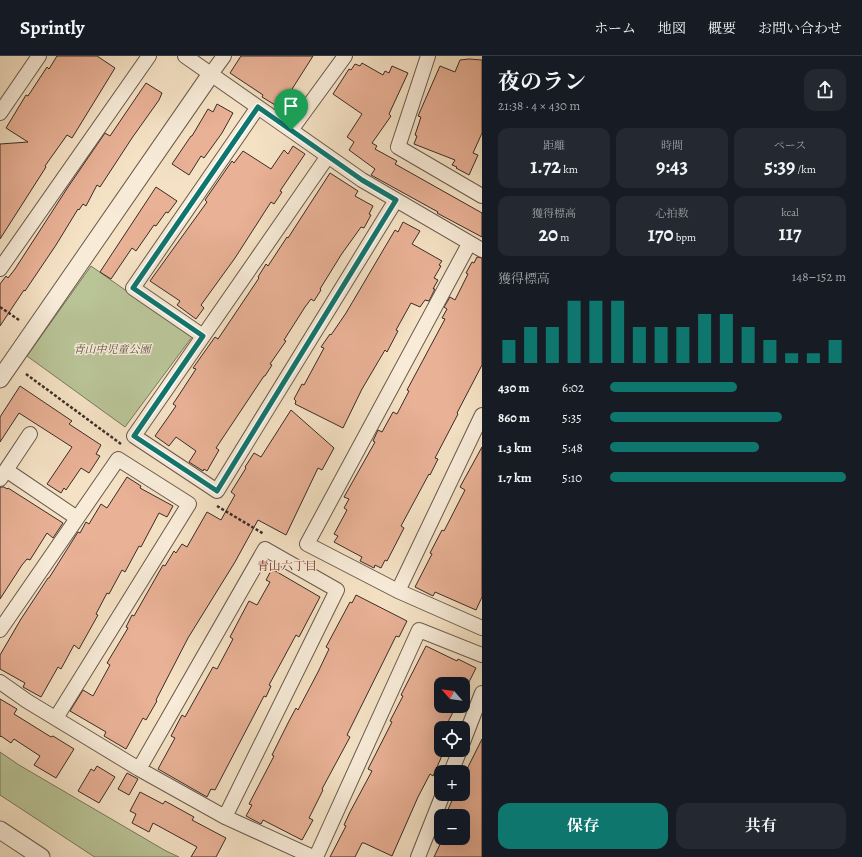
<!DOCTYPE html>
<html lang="ja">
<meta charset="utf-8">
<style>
body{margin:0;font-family:Alegreya,"Noto Serif JP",serif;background:#242831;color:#f1f3f6;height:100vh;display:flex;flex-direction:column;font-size:15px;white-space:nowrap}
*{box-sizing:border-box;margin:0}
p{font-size:13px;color:#9ea1a6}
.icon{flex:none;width:22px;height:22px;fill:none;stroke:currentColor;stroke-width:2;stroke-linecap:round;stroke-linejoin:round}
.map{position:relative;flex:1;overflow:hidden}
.details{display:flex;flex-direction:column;background:#171b24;width:380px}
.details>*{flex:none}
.needle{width:26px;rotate:298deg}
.controls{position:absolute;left:434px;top:621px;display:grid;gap:8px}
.controls a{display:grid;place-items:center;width:36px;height:36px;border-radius:8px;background:#171b24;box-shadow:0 4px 16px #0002;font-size:20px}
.pin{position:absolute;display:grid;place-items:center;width:34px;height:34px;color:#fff;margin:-41px -17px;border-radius:50% 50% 50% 0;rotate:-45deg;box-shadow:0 0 4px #0007}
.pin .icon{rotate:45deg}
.round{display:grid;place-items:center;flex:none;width:42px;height:42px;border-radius:12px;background:#242831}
.head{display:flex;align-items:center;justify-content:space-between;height:68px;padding:0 16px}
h1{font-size:22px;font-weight:700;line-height:30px}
.figures{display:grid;grid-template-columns:repeat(3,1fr);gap:6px;height:68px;padding:4px 16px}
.figures div{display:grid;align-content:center;border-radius:10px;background:#242831;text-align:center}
.figures b{font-size:20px;font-weight:700}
.figures small{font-size:11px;font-weight:400}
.figures p{font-size:11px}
.chart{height:112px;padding:8px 16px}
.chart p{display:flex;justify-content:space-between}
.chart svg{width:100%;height:72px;margin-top:4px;stroke:#0f766e;stroke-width:6}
.primary-button{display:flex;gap:8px;margin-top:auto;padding:8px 16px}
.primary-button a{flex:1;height:46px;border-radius:12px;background:#0f766e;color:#fff;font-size:16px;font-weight:700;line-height:46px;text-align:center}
.primary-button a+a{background:#242831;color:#f1f3f6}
ul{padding:0 16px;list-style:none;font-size:13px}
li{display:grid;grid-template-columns:64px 48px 1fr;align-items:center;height:30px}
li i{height:10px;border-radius:5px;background:#0f766e}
header{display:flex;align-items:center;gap:24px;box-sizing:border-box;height:56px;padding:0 20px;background:#171b24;border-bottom:1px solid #363941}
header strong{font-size:19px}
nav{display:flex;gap:22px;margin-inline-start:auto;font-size:14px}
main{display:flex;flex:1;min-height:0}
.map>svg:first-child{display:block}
.green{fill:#b9c497;stroke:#7a785e}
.building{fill:#e9b196;stroke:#3a2c26}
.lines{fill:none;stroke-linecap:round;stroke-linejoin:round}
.minor-casing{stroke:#695a4e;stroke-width:16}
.tertiary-casing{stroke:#695a4e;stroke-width:19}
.path{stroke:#3a2c26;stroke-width:2.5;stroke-dasharray:3 2;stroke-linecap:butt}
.minor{stroke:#f8ecd9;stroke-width:14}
.tertiary{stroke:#f8ecd9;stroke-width:17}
.route-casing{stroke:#fff;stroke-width:8}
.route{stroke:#0f766e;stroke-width:5}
.labels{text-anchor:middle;stroke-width:3;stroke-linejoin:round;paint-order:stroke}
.park-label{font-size:11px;font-style:italic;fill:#5a5242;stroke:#f8ecd9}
.neighbourhood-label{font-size:12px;fill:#7a1f14;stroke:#f8ecd9}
</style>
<header>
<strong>Sprintly</strong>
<nav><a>ホーム</a><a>地図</a><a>概要</a><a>お問い合わせ</a></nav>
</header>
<main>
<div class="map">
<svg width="482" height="801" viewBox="0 0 482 801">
<rect width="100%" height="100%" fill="#f5e2c5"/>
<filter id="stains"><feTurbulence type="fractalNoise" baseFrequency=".005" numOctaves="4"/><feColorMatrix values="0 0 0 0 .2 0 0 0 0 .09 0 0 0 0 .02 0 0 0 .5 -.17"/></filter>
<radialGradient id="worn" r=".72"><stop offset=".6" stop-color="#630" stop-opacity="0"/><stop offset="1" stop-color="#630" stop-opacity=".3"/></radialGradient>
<!-- green -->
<path class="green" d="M91,210L192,281L125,371L27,300Z
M0,696L19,709L166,795L179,801H95L93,800L0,739Z"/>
<!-- building -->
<path class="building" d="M57,0H97L115,12L72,82L67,79L45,110L46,111L0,183V88L28,86L6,72L26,39L28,40L47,11L49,13Z
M241,0H313L280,52L262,41L263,39L230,17Z
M469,3L482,4V77L473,97L478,99L469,119L456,112L457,111L452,109L455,104L414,88L417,80L415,79L421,61L418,60L440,10L455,16L460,4Z
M362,7L383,19L385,15L389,17L392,10L408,17L389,58L391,60L372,87L377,90L375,93L397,105L395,108L482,157V181L437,157L438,156L371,119L375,113L349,94L354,86L347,81L362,58L333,38L349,13L351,14L355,8L360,10Z
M146,27L162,37L159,44L132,82L100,131L97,129L86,150L83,148L79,154L78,153L56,189L25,235L24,234L0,270V228L6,220L8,222L15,213L68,131L105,77L110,80Z
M217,48L233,57L222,77L204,102L201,100L189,119L172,108L191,80H192L208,53L213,56Z
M293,90L305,98L280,135L282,136L274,148L271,146L235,202L201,249L204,252L196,263L177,249L180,245L150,225L207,146L205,144L232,105L234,107L243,95L271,113L284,94L288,98Z
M330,117L358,135L355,140L373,150L369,158L371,159L364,172L361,171L341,199L320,233L321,234L314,245L311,243L305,251L284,284L286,285L270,308L272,309L265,320H264L216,392L219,394L207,415L204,413L203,415L189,406L196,395L176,381L169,390L155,380L176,350L173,348L196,313L193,312L215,281L218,283L259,222L258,221L266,208L268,210L287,181L288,182Z
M156,131L177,145L168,157L166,156L156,170L154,169L136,195L132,192L111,223L100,216Z
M403,166L420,175L412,188L442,205L439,209L441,210L434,222L438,224L433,233H435L429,245L425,244L420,251L411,247L396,274L398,275L387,296L385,294L362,333L343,372L295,348L296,345L294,343L302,328L304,329L324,292L321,291L330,278L331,279L346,257L395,174L398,176Z
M477,201L482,202V309L457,357L458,358L435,402L438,403L430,419L429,418L401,470L404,472L387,505L385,504L381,512L375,509L374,512L360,505L362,501L334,486L338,480L334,478L347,454L344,452L349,443L344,441L375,386L373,385L378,374L382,376L393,356L397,358L409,335L407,334L445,263L442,262L447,253L444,251L450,241L455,244L468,218L466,217L472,206L474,207Z
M20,330L72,365L69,368L101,389L96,398L100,400L89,417L81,412L66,434L64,432L61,437L47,428L72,391L19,357L0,386V361Z
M291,354L334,392L322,414L318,412L286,479L258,464L235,506L188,582L156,644L157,645L146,664L143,662L126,693L104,680L106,676L70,655L83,634L93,640L110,609L107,607L128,572L126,571L132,559L134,560L163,509L165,510L174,495L176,497L182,488L187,491L207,456L221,464L235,439L231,436L246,412L245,411L254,397L261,401Z
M482,391V541L476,554L435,536L433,540L415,531L432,498L430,497L442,474L444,475L465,434L460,431Z
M127,421L141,430L140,432L173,450L167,461L159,457L141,491L139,490L125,516L122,514L109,538L107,537L96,558L98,559L79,593L74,589L61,613L58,611L41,641L23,631L25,627L0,613V599L21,563L48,522H49L78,476L80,477L86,466L89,468L101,448L107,452Z
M0,431H4L7,433L8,432L63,467L53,482L47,477L30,504L27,503L22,509L0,543Z
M272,513L320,541L299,581L296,579L269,629L271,630L266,641L264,640L215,734L211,733L207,741L158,713L175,682L171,680L182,659L185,661L213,611L217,613L233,583L230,581L249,545L257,549L270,526L266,524Z
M356,539L407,565L399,581L396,580L347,679L350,681L322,733L323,734L309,762L313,764L302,784L263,764L261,768L246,760L252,749L249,748L274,700L272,699L289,665L296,652L298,654L318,616L329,593L326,591L350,546L352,547Z
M426,590L457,605L458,603L476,612L465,634L463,635V628H441V650H456L445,672H441V702L433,720L430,718L418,741L392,800L364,787H362L355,801H330L346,770L344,769L350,756L372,715L368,713L392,666L390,665L403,640L401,639Z
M0,643L17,653L14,658L51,681L53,680L74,693L56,722L34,709L40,700L14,683L11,687L1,680L0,681Z
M482,683V801H434L443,782H463V760H445L455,738H463V721Z
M97,710L115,721L99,747L78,735L91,713L94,715Z
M127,717L138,723L129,739L118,733Z
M140,736L163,748L165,745L194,761L192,764L226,782L216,801H191L197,791L153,767L149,776L132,767L136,758L130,755Z"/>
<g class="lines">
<!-- minor casing -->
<g class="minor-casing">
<path id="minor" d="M185,0L362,124L482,194
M428,0L398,91L482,140
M211,18L224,0
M0,57L39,0
M291,74L345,0
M328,100L134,380L217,435L396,144
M469,188L307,488L398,535L482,572
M0,213L149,0
M203,280L133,232L258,51
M6,414L77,462
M0,423L30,378
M398,535L482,359
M0,574L118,403L189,448L56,662
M0,626L27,645L139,713L225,761L313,801
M463,686L482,637
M139,713L265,493L337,534L225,761
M451,716L460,694
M316,801L419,574L482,599
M418,801L443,738"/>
</g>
<!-- tertiary casing -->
<g class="tertiary-casing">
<path id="tertiary" d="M0,323L211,18
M0,774L41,801"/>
</g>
<!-- path -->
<path class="path" d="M0,251L19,264
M26,318L121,388
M217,450L264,478"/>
<!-- minor -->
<use href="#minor" class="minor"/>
<!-- tertiary -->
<use href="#tertiary" class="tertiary"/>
</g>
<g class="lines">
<!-- route casing -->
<g class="route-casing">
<path id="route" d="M258,51L362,124L396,144L217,435L134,380L203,280L133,232Z"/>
</g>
<!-- route -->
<use href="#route" class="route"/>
</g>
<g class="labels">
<!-- park labels -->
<g class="park-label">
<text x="112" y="297">青山中児童公園</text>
</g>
<!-- neighbourhood labels -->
<g class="neighbourhood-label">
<text x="287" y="514">青山六丁目</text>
</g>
</g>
<rect width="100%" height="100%" filter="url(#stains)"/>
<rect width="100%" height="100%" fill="url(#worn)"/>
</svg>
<div class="controls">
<a><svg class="needle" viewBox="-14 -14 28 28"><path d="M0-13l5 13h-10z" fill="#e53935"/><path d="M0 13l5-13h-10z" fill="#9ea1a6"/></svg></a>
<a><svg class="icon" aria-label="locate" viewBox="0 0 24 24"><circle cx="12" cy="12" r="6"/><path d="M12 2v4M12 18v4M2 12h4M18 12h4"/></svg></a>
<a>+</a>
<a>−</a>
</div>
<div class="pin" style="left:291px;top:74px;background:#1e9e55"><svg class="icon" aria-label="arrive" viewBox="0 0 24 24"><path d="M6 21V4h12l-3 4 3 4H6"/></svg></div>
</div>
<section class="details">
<div class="head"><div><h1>夜のラン</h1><p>21:38 · 4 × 430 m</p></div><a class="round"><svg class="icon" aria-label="share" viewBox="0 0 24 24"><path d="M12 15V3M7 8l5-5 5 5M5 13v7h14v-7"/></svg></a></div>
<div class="figures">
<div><p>距離</p><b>1.72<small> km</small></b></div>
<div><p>時間</p><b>9:43</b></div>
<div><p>ペース</p><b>5:39<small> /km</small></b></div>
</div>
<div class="figures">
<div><p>獲得標高</p><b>20<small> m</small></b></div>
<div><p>心拍数</p><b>170<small> bpm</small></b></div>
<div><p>kcal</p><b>117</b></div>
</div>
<div class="chart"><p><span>獲得標高</span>148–152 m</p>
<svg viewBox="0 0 160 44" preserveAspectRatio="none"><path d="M5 44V30M15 44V22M25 44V22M35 44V6M45 44V6M55 44V6M65 44V22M75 44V22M85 44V22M95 44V14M105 44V14M115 44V22M125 44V30M135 44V38M145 44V38M155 44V30"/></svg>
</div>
<ul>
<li><b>430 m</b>6:02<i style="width:54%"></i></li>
<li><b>860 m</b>5:35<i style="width:73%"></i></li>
<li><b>1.3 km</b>5:48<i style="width:63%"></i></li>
<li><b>1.7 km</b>5:10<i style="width:100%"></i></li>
</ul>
<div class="primary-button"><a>保存</a><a>共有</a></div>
</section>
</main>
